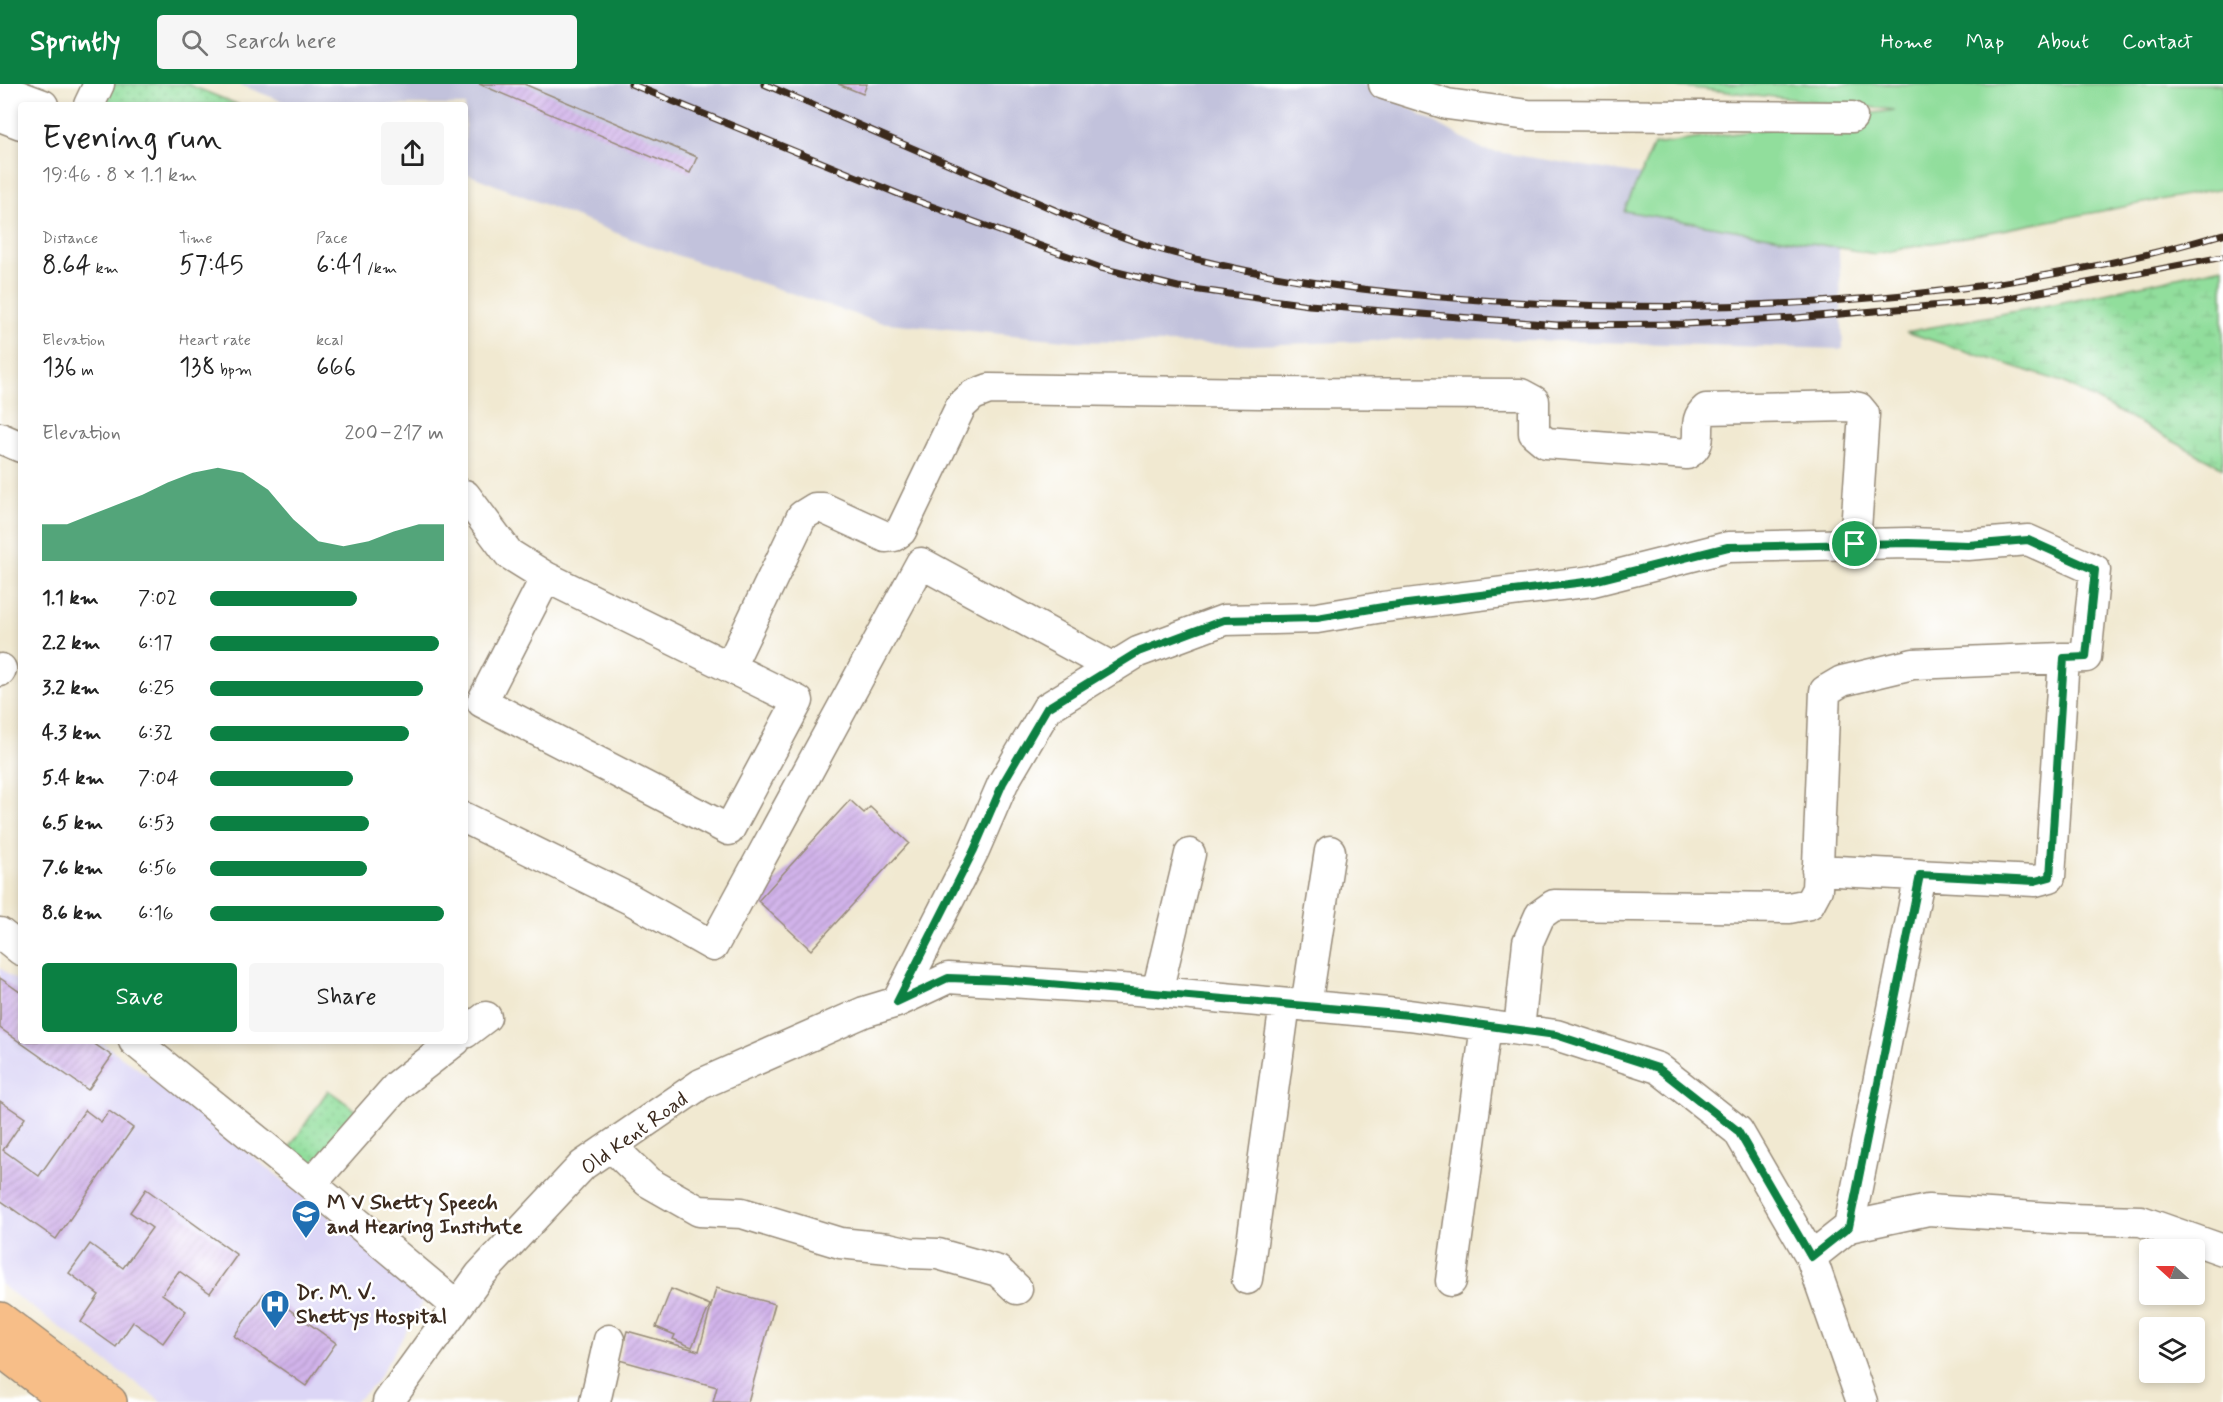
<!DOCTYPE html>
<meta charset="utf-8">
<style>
body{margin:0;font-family:Mynerve,sans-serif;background:#f6f6f6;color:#222;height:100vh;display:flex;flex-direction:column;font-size:22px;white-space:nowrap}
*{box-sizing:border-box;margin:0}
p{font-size:20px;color:#767676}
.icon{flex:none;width:33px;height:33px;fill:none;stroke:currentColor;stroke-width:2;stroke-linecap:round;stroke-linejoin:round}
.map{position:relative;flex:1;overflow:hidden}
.details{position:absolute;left:18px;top:18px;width:450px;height:942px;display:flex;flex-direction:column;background:#fff;border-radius:6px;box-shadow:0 3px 9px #0003}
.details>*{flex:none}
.needle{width:39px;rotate:291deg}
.tools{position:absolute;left:2139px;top:1155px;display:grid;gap:12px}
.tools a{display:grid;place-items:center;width:66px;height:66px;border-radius:6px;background:#fff;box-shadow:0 3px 9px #0003;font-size:30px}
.pin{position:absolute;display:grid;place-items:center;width:51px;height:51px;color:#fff;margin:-26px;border:3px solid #fff;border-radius:50%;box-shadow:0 2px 6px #0007}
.round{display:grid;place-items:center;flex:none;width:63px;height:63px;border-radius:6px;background:#f6f6f6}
.overview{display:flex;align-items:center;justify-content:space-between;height:102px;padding:0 24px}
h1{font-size:33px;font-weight:600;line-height:45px}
.figures{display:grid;grid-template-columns:repeat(3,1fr);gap:9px;height:102px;padding:6px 24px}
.figures div{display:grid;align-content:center}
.figures b{font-size:26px;font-weight:600}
.figures small{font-size:16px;font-weight:400}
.figures p{font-size:16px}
.chart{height:168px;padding:12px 24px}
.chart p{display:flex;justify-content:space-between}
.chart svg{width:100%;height:108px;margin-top:6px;fill:#0b8043;opacity:.7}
.button{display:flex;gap:12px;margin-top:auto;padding:12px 24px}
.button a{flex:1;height:69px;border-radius:6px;background:#0b8043;color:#fff;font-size:24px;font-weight:600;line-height:69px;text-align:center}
.button a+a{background:#f6f6f6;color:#222}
ul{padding:0 24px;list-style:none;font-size:20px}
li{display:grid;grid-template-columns:96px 72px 1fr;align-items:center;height:45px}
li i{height:15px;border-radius:8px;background:#0b8043}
header{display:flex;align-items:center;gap:36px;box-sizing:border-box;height:84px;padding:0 30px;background:#0b8043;color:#fff}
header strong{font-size:28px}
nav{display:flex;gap:33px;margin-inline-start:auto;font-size:21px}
.search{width:420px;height:54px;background:#f6f6f6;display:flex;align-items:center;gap:15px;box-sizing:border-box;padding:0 21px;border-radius:6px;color:#767676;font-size:22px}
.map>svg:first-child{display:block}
.built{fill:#dcd6f6}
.industrial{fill:#c2c2dc}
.green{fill:#91de9c;stroke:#66845d;stroke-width:1.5}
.wetland{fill:url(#wetland-marsh);stroke:#66845d;stroke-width:1.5}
.park{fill:url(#park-dots);stroke:#66845d;stroke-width:1.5}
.building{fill:url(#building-hatch)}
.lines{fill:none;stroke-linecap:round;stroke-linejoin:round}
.minor-casing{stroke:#968a78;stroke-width:33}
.major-casing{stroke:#968a78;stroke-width:36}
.minor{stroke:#fff;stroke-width:30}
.major{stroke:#f7be88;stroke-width:33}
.rail-casing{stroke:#3b2a1e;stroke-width:7}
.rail{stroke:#fff;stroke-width:4.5;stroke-dasharray:14;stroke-linecap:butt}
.route-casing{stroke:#fff;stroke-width:12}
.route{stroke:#0b8043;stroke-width:8}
.labels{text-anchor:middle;stroke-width:5;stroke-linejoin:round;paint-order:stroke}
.street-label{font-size:21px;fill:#3b2a1e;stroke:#fff}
.poi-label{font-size:21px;font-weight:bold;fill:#3b2a1e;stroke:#fff;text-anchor:start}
</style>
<header>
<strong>Sprintly</strong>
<div class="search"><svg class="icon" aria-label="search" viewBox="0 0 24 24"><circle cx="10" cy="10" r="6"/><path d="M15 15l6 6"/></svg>Search here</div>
<nav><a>Home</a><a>Map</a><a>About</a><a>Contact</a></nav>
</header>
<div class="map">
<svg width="2223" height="1318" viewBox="0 0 2223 1318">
<defs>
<pattern id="wetland-marsh" width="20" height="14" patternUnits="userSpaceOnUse" patternTransform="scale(1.5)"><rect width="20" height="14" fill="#91de9c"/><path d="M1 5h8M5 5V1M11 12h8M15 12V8" fill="none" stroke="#7ebf86"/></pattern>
<pattern id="park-dots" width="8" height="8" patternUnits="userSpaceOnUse" patternTransform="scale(1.5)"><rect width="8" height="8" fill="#91de9c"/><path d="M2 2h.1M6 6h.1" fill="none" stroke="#7ebf86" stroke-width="1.8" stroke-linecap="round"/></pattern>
<pattern id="building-hatch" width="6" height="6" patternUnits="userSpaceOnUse" patternTransform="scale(1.5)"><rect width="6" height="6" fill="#d1b3ea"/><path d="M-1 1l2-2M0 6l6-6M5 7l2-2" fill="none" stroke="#b49ac8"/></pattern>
</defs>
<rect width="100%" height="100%" fill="#fff"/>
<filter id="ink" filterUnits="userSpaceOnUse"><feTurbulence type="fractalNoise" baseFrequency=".0167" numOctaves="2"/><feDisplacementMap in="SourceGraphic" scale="12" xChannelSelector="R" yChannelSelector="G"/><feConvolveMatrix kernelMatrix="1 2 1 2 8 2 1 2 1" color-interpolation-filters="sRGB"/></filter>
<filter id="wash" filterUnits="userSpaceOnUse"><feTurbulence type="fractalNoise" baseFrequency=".008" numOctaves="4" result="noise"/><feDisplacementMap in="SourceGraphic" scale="24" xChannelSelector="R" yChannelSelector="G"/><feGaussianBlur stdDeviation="1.35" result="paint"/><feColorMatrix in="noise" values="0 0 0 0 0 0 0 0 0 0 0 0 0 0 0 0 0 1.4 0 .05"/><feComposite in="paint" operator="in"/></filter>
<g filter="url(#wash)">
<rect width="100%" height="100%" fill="#f1e9d1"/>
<!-- built -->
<path class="built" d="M0,884L21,900V957H100L181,1016L428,1210L375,1300L355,1318H162L0,1200Z"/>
<!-- industrial -->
<path class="industrial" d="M238,0H1368L1484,66L1837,122L1843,265L1457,254L1254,261L1075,257L878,238L649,162L465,89V21H292Z"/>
<!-- green -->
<path class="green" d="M1655,0H2223V104L1875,170L1624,127L1654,61L1895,26Z"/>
<!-- wetland -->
<path class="wetland" d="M2223,183V384L2063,298L1906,248L2054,220Z"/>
<!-- park -->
<path class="park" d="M106,0H187L239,21H98Z
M328,1006L361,1030L317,1088L288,1066Z"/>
<g id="blocks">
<!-- building -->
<path class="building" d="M479,0H524L697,73L690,89Z
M838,0H867L863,10Z
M850,716L864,729L870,723L909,759L811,866L758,817Z
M0,894L21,909V957H90L112,972L88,1006L0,944Z
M0,1017L25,1034L3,1066L39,1092L85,1026L101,1038L109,1027L133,1044L56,1155L0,1116Z
M146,1105L237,1171L210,1209L179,1187L162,1210L186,1227L163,1259L133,1238L116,1263L81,1238L99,1211L69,1189L90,1160L123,1184L152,1144L130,1128Z
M716,1204L775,1220L748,1318H713L717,1303L619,1276L627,1247L699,1267Z
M671,1205L710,1221L692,1263L673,1255L675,1251L656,1243Z
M265,1208L336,1259L306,1302L234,1252Z"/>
</g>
</g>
<g filter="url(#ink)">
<use href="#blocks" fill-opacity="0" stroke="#968a78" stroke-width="1.5"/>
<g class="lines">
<!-- minor casing -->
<g class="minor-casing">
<path id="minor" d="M1384,0L1447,20L1528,31L1852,33
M0,5L43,21
M89,21L99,0
M0,32L21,40
M0,354L21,363
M465,411L509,470L546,493L798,617L729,746L482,618L546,493
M730,583L802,432L815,424H823L886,453L894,452L901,447L961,322L973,311L989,305L1262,309L1521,310L1534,317V349L1546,359L1687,370C1708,358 1689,339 1706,325L1849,322L1859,324L1864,330L1855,460
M0,587L1,585
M465,734L630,815L713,862L921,479L1113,584
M1817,786L2035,797L2050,793L2064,574
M0,849L21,866
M1157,908L1190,770
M897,918L974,766L1003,699L1047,624L1138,568L1224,536L1317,534L1383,523L1593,497L1728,463L1908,459L1968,461L2028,456L2095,486L2086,573L1913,580L1842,597L1825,607L1817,805L1809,820L1789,824L1554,821L1540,831L1528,858L1519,946
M1306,922L1330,767
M465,949L486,933
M134,957L311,1100L457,1222
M611,1062L648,1098L699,1127L742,1129L840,1159L888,1164L910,1169L938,1170L998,1187L1017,1205
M311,1100L398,1001L455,957
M1849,1143L1920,791
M1811,1173L1849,1143L1928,1126L2068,1135L2141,1137L2223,1166
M1247,1195L1285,920
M1451,1197L1486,942
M388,1318L480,1191L583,1081L701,1000L864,928L897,918L948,894L1137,906L1409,931L1556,951L1658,984L1738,1047L1811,1173L1862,1318
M595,1318L609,1256"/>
</g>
<!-- major casing -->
<g class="major-casing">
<path id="major" d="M0,1235L110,1318
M0,1265L69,1318"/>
</g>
<!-- minor -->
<use href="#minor" class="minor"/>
<!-- major -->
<use href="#major" class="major"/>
<!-- rail casing -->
<g class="rail-casing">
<path id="rail" d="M631,0L901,111L1101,184L1178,203L1309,221L1557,241L1685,240L1796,234L1998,216L2223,173
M764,0C838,32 912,64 986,96C1044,121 1101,148 1162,166C1270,197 1385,210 1497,217C1736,232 1993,218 2223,150"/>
</g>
<!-- rail -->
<use href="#rail" class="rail"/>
</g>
</g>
<g class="lines" filter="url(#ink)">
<!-- route casing -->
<g class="route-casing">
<path id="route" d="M2028,456L2095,486L2086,573L2064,574L2050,793L2035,797L1920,791L1849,1143L1811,1173L1738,1047L1658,984L1556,951L1409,931L1004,896L948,894L897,918L974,766L1003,699L1047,624L1138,568L1224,536L1317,534L1383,523L1593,497L1728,463L1908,459L1968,461Z"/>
</g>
<!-- route -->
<use href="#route" class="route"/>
</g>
<!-- icons -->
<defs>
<g id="university-pin" transform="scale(1.5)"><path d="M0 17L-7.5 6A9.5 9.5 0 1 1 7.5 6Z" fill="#1f6fb2" stroke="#fff"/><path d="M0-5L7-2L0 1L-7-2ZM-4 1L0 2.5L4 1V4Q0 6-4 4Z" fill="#fff"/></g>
<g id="hospital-pin" transform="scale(1.5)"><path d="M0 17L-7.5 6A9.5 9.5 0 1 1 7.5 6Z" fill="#1f6fb2" stroke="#fff"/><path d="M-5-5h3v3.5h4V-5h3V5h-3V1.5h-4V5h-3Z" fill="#fff"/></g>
</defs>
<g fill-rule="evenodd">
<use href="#university-pin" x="306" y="1130"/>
<use href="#hospital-pin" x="275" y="1220"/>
</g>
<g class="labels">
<!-- street labels -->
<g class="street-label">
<text transform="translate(634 1049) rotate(-36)" y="7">Old Kent Road</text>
</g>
<!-- poi labels -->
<g class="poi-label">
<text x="327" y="1125">M V Shetty Speech<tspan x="327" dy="24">and Hearing Institute</tspan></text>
<text x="296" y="1215">Dr. M. V.<tspan x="296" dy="24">Shettys Hospital</tspan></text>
</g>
</g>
</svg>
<div class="tools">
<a><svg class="needle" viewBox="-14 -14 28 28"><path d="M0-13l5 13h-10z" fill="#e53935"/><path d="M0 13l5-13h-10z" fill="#767676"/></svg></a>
<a><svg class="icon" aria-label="layers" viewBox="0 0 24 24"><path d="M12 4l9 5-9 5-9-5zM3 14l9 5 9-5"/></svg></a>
</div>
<div class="pin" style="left:1855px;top:460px;background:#1e9e55"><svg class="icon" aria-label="arrive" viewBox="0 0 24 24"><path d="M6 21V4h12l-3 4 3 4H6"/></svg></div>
<section class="details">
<div class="overview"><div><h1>Evening run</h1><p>19:46 · 8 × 1.1 km</p></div><a class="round"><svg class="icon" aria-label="share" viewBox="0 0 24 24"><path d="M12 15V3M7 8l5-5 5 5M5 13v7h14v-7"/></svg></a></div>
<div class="figures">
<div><p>Distance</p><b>8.64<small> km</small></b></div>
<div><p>Time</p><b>57:45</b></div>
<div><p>Pace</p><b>6:41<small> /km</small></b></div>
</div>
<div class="figures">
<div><p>Elevation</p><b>136<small> m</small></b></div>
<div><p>Heart rate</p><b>138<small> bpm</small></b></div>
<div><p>kcal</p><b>666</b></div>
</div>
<div class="chart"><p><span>Elevation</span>200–217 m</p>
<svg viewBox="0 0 160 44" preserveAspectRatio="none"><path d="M0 44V29L10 29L20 25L30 21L40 17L50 12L60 8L70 6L80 8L90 15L100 27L110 36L120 38L130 36L140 32L150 29L160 29V44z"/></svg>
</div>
<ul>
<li><b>1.1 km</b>7:02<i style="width:63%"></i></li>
<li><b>2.2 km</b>6:17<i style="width:98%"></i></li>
<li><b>3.2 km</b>6:25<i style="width:91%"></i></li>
<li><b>4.3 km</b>6:32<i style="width:85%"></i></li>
<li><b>5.4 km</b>7:04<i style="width:61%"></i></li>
<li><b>6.5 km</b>6:53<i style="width:68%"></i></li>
<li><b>7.6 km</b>6:56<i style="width:67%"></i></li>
<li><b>8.6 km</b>6:16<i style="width:100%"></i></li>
</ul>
<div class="button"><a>Save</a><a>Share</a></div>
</section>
</div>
